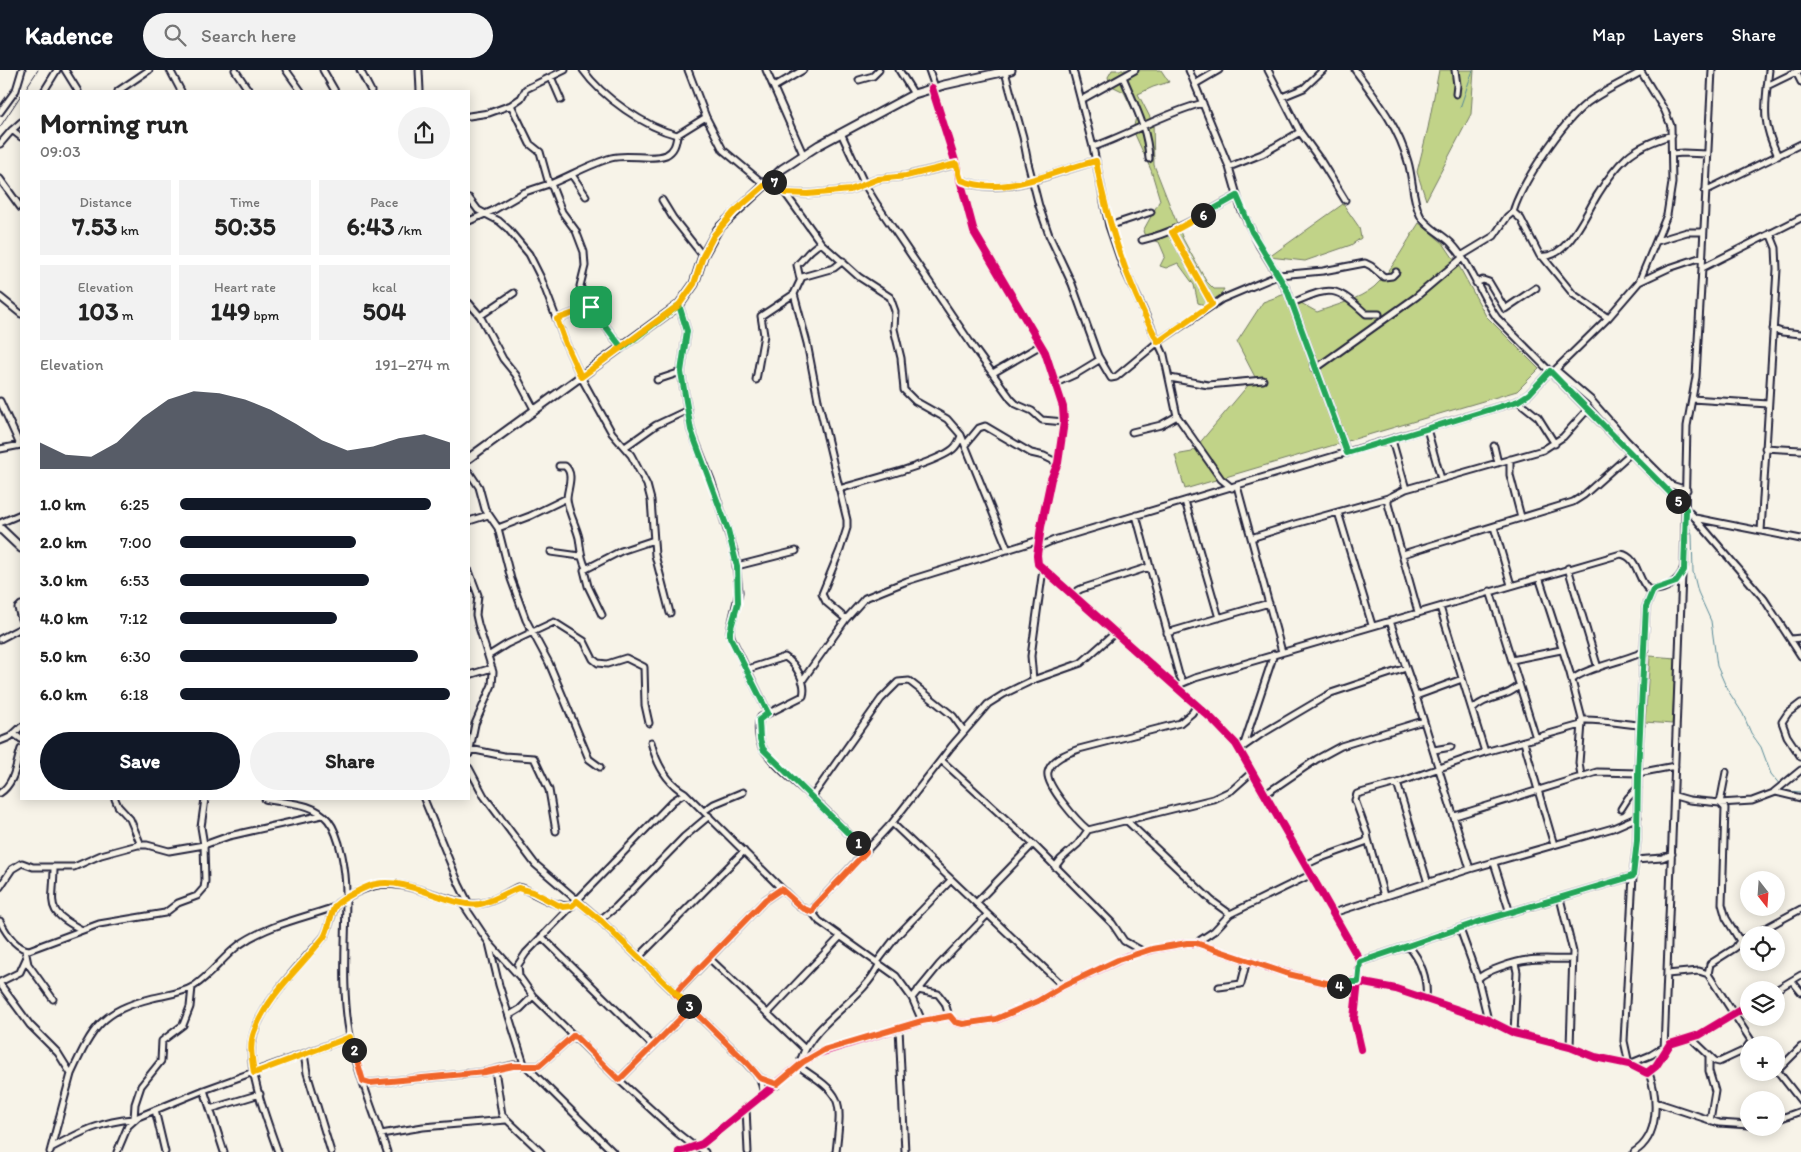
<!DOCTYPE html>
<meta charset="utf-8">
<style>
body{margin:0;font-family:Itim,sans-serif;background:#f2f2f2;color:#222;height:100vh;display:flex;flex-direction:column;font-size:19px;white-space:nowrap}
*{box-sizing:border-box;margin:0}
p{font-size:16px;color:#767676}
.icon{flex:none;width:28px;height:28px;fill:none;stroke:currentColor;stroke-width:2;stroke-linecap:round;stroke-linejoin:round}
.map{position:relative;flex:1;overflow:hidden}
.side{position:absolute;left:20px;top:20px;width:450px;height:710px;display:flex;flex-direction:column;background:#fff;border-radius:0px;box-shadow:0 2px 12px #0003}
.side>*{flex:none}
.needle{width:32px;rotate:163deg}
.controls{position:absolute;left:1740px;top:801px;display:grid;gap:10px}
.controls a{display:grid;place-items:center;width:45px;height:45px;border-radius:50%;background:#fff;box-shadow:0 2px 12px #0003;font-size:25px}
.pin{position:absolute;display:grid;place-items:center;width:42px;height:42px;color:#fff;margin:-21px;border-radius:10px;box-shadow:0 2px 8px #0006}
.km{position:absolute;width:25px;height:25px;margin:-12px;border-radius:50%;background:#222;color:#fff;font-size:14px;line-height:25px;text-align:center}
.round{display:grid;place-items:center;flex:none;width:52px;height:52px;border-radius:26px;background:#f2f2f2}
.overview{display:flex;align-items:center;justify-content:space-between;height:85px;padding:0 20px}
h1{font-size:28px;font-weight:700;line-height:38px}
.stats{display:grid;grid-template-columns:repeat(3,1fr);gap:8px;height:85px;padding:5px 20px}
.stats div{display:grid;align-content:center;border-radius:0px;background:#f2f2f2;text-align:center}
.stats b{font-size:25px;font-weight:700}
.stats small{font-size:14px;font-weight:400}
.stats p{font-size:14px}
.chart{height:140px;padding:10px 20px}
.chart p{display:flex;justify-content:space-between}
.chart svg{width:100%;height:90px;margin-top:5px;fill:#111827;opacity:.7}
.primary-button{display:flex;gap:10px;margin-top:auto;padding:10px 20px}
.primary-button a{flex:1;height:58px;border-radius:30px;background:#111827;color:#fff;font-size:20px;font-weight:700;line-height:58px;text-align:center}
.primary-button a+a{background:#f2f2f2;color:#222}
ul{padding:0 20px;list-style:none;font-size:16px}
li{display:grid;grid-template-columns:80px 60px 1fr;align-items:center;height:38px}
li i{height:12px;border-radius:6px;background:#111827}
header{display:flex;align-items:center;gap:30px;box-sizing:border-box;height:70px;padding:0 25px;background:#111827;color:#fff}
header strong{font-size:24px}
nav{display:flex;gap:28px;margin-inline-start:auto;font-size:18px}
.search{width:350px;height:45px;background:#f2f2f2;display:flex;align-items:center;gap:12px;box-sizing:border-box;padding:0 18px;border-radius:28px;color:#767676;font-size:19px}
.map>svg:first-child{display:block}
.green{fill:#c1d388;stroke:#727a62}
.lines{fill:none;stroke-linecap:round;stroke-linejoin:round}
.stream{stroke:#588997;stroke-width:1}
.street-casing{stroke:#22223b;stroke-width:9}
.secondary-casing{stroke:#22223b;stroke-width:11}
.street{stroke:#f7f3e8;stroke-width:5}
.secondary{stroke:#f7f3e8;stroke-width:7}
.rail{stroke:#22223b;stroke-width:1}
.cycleway-casing{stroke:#f7f3e8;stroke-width:11}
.cycleway{stroke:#d6006c;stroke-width:8}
.split-1-casing{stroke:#fff;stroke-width:10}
.split-2-casing{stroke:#fff;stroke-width:10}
.split-3-casing{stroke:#fff;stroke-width:10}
.split-4-casing{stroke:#fff;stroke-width:10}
.split-5-casing{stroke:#fff;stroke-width:10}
.split-6-casing{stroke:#fff;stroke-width:10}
.split-7-casing{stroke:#fff;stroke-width:10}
.split-8-casing{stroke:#fff;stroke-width:10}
.split-1{stroke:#22a559;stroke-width:6}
.split-2{stroke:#f0652b;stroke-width:6}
.split-3{stroke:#f5b400;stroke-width:6}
.split-4{stroke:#f0652b;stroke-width:6}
.split-5{stroke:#22a559;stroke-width:6}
.split-6{stroke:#22a559;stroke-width:6}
.split-7{stroke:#f5b400;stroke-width:6}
.split-8{stroke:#f5b400;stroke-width:6}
</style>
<header>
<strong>Kadence</strong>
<div class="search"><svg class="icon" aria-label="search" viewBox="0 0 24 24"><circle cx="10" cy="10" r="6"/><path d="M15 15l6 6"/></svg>Search here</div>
<nav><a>Map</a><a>Layers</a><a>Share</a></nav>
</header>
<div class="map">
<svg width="1801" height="1082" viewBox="0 0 1801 1082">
<rect width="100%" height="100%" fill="#f7f3e8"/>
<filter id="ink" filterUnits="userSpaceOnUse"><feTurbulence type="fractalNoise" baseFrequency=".02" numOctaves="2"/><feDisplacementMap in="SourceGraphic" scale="10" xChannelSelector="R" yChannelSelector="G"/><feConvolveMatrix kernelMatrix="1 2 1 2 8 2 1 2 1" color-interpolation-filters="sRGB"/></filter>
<g filter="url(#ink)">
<!-- green -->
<path class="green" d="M1112,0H1161L1169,12L1153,17L1138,24L1153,53L1154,95L1183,169L1206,211L1214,219H1224L1220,226L1205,235L1198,233L1194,215L1178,193L1166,198L1160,196L1165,186L1159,172L1146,169L1143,161L1160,130L1151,100L1133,60L1136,47L1124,22L1110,15L1108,7Z
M1439,0H1474L1471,44L1426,130L1417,102L1428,58Z
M1343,134L1359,157L1361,168L1351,175L1305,191L1269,187Z
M1419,153L1443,173L1460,198L1486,246L1539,299L1517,321L1185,419L1175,385L1192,382L1255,307L1237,272L1263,232L1285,224L1317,242C1336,235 1358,230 1374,217C1393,200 1405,174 1419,153Z
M1650,586L1676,588L1672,654L1645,652Z"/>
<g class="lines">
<!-- stream -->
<path class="stream" d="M1460,38L1473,0
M1689,456L1692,464L1693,502L1698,522L1711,551L1717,596L1727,619L1743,644L1751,663L1761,677L1771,704L1781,716
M1783,719L1786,721L1801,722"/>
<!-- street casing -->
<g class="street-casing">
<path id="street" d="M65,0L78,21
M170,0L181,21
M235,0L249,21
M286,0L301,21
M323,0L335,21
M360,0L371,21
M419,0L420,21
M583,0C602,27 645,57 677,65L706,47
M688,0L706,47L723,80L765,115
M766,0L803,84
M899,0L914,24
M929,0L935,17
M1073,0L1093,77L1109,156L1122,194L1164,285L1177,346L1221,409L1232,418
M1189,0L1229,97L1241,139L1259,175L1287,220L1347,383
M1268,0L1300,62L1321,91L1345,130
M1355,0C1377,30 1398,56 1408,92C1413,109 1412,129 1420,145C1425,156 1442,164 1451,173C1471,194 1480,224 1497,248L1695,448L1764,529L1801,586
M1455,0L1457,15L1456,24
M1769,0C1765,37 1761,51 1778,86
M1005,2L1023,67L1028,93L1039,136L1049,165L1072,214L1098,286L1111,308L1116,307L1158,272L1222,229L1279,205L1323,201L1365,193L1371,196L1384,207L1392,206L1396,202
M1796,2L1801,12
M551,7L561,30
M1123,7C1134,34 1148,59 1149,89
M859,10L873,6L879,0
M1195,14L1219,0
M1767,16L1800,0
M774,17L803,0
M932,18L956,94L974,162L1045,282L1063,337L1064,352L1058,393L1051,409L1041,457L1037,485L1038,494L1212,649L1236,674L1358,887L1360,892L1354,949L1361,979
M44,21L57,0
M118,21L149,0
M1282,27L1304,18L1323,0
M1081,30L1135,0
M0,42L16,20L22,0
M469,46L489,43L511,35L521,28L526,19L565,0
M12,60L21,67
M841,63L865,115L876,133L974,278L1011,329L1016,334L1032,341L1042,350L1064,352
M0,74L12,60L21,52
M1093,77C1131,64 1164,43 1203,33
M1672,84L1683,83L1707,84
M1229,97L1262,84L1300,62
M572,105L586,126
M0,109L21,138
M772,109L785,123L821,173L859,207L890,227L895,241L894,259L901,288L904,320L915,331L947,349L961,365L1008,480
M961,110C1005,129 1053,101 1096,91
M550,114C570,106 590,94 611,88C628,83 651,91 666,85C674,81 676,74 677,65
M551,114L562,142L576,161L584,182L585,196L580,216L591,237L622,278
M1705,121L1801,74
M785,123L808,124L850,120L878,109L906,106L956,94
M469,128L478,140L499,151L508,159L529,184L541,208L566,274L581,307L612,363L631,385L647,415L651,430L655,485L670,543
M662,130L673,148L703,186
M1513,142C1522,112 1562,53 1587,33C1603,21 1623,12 1641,2
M469,151L492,141L525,122L549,114L540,82L530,74L511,35
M1109,156L1151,142
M1172,162L1212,234
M1142,170C1177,162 1205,143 1237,126
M1657,171L1687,162H1703
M1461,186L1494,166L1507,147L1513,142L1521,149L1540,186C1567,191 1587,141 1598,124C1606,111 1615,98 1627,87C1639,76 1656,70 1672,65
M1543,187L1573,224L1608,248
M1702,198L1712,0
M800,209L797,195C807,186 807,181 821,173
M1639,212L1669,198L1702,187
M1476,213L1483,210L1489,212L1505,239L1536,218
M514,223L480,246L503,289L516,305L535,341
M794,224L807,273L818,330L847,450V458L840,480L822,524L826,532L846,549
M0,227L21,244
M469,233L480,246
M1292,233C1331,217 1333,214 1366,244H1379
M679,235L687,261L681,302L691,360L711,410L735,484L739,522L730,561L731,567L768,643
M557,249L591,237
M1773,259L1782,262L1801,264
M1315,299L1416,227L1462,188
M1556,300L1591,330L1626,370L1671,415L1687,420
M993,303L1041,275
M1552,303L1608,248L1639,212L1667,145L1672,113L1671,56L1665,41L1640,0
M1170,308L1208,315L1263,310
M657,310L681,302
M756,310L764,265L761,246L794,224L802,207L834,198L843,191
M1056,313L1076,304L1099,290
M1692,329L1768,334
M0,331L20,375
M1518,331L1538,347L1555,374
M1427,359L1441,409
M1132,362L1161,355L1177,346
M1392,370L1406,419
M965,375L979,358L985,356L1031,383L1044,386L1058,393
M1494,376L1498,393
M625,377L656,355L688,340
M1765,378L1801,380
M0,379L21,375
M1510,389V405L1521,447
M559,396H565C575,404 567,419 567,429C568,442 576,455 579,468C581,480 580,486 586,498
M469,402L479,417L485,439L498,458L511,509L526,550L549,593L589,689L600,697
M1237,416L1282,582
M839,419C865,411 935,394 953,379C958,375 959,371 961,366
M1185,431L1219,548
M1338,442L1372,555
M1136,445L1179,605L1183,612
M1695,448L1801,469
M469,451L488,445
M0,453L21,444
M1494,457L1511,515
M498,458L530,446L567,428
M1761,461L1777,199L1776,178L1770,163
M1251,468L1295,454L1388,428
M1038,477L1054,470L1518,331L1529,324L1550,301
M551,482L580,486
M1403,484L1573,432L1584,425L1631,383
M737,496L796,481
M1568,498L1598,598
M469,501L478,525L476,545L478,554L493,602L492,615L475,654L469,684
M1653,520L1646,537L1638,703L1637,771L1633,806L1624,971L1629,994L1651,985L1664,977
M1490,521L1536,668
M1072,524L1081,519L1149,497
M21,535L18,538L21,549
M1440,537L1485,682
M1418,542L1388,434V428L1406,419L1543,380L1563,367L1588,339
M602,545L588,516L584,500L621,481L654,470
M1390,551L1416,626L1470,799
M1167,563L1269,533
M0,569L21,558
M1791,569L1801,568
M488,586L507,574L554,552L584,571L593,589L598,593L607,594L626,588L644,597L645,635L649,653
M1512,590L1561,580
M748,599L785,587C796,594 807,613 803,626L761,647C756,655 759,673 764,680C777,698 795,712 811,726C830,744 848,763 866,782
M469,605L492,598
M1033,610L1031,586L1043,499
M1572,610C1584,598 1626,591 1645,581
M802,611L846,549L865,528L907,511L1039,470
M1176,616L1195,608L1621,484C1638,487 1637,509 1648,519C1663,523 1681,511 1684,496L1687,356L1696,307L1702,198L1801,148
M1416,626L1462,609
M1801,633L1788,643L1782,652L1787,666L1801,687
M1472,640C1486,625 1509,628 1519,615
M1582,650C1602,649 1621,654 1641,655
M14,664L21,669
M0,671L10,667L21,657
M651,672C656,692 666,712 685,723
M1524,672L1554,775
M1243,677L1260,665L1331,623L1406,598
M1243,677L1274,584
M470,679L504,686L534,688L549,720L556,761
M1434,680L1451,677
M941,690L1033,774L1112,853L1124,871L1144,882
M469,698L484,726L535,794L600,850L737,983L760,1008L764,1024
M1726,702L1720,733L1752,731L1776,722L1801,728
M1581,706L1579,693L1582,653
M1397,713L1428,813
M1774,722L1801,700
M0,723C15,713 16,694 21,679
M1263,723L1270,721L1317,689L1341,676L1423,651
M1675,726L1689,730L1720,733L1725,738L1722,834L1726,848L1740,871L1735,878L1710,894L1708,904L1754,975
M812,727L881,629L898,612L909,611L918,618L953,646L964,661
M115,729L118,736L130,749L141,775
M265,729C286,734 312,731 328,750C341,766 346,803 346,823C346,871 341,919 350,966C358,1006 375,1044 387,1082
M424,729L459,814L469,834
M1621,739L1628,728L1638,718
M704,741L714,734L743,722
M1455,746L1597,702L1638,703L1675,696
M1127,751L1212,831L1230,844L1310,805
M892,753L1063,916
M1088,760C1078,752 1045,715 1048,702C1051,689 1068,683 1079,679L1180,653L1192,643L1197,635
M1368,769L1384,826
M1635,790L1662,788L1672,784
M1494,793L1510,843
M1305,795L1318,789L1365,772L1368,769L1367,763L1355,730L1357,724L1397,713L1485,682L1581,655L1582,649L1570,603L1539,507
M54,797C54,835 43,840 82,860
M1055,797L1061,789L1078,774L1088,760L1213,729L1232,720L1251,703
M0,817L12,799L22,793L33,797H74L101,785L138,775H147L169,781L204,775L229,766L322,745
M1560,828L1573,882L1570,977
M976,833L1033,774
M463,834L489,873L499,915L524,994L613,1082
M1333,843L1470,799L1613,758L1638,747
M600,850L616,837L684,767L709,746
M0,851C6,863 15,878 29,880L99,854L165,843L178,833L197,826L204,818L205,811L204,775L201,757L205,729
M1460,859L1478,909L1488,950
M1753,865L1801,839
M542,867L652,975
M1740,869L1749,868
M1196,873L1214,861L1230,844
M490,874L519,906L533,926L619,1010L676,1062L695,1077
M1408,876C1421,889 1428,911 1426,928
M25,880L28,894L53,929
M638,888L744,781
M709,888L805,979
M877,892L896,867L951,810
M1360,892L1481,851L1633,806
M1667,904L1699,901L1708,904
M519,906L518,895L526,883L673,731L685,723L794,831L802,838L812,842
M1478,909C1484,901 1517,891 1528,890C1542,888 1558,890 1572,889
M1792,911L1801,922
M0,912L20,902L26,889
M0,914L30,955L58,983L71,1004L50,1082
M1219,917L1241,914L1247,890
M918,920L938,924L945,933L949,946
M1776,920L1801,905
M675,924L765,830L781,819
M912,928L939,895L987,845
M768,943L840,867
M510,945L520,939L533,926
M922,951L912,928L896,906L819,851L812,842L815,836L892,753L951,677L988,634L1004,624L1033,610L1081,593L1116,562
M899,958L905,1082
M1514,963L1517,902L1515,893
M1691,968L1715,991L1719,992L1745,980L1751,971
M1664,980L1682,504
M304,984L307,1003L331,1082
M1709,986V1001L1715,1021L1710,1051
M803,992L801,989C815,950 862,931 879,895
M798,996C844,1026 842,1028 836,1082
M1776,999L1801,1031
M495,1000L502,1045L541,1082
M1778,1000L1801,977
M71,1004C93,957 101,941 153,928C166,925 183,923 194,916C211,905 223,887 239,875C267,855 303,848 335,837
M760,1008L777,1015
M619,1010L691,938
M363,1011L370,1013L485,1002L513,995L539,996L574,965
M204,1020L224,1082
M1655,1032L1719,1053L1749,1055
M746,1037L748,1082
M210,1039L260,1024
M155,1040L165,1082
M1776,1050L1801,1041
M381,1064L423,1057L506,1050
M697,1077L705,1082
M51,1078C79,1063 101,1051 134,1049L135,1034L141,1016L161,991L162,971L183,955L190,937L192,917
M117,1082L128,1056L138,1047L204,1020L350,967
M278,1082C268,1053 247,1000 252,971C257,938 301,893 323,868C331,858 330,840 338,833C379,805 398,813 443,827C454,830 464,835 476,834C490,834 506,823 518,817L522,818C539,825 554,837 572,836
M679,1082L702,1074L803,992L816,984L922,951L949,946L955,952L963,954L997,949L1038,931L1063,916L1128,886L1159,878L1187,873H1196L1275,900L1329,914L1340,916L1353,911L1396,919L1488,950L1514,963L1570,977L1595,987L1629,994L1647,1003L1656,996L1670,974L1699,965L1749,935
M1634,1082C1660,1066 1658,1028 1649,1003"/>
</g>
<!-- secondary casing -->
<g class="secondary-casing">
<path id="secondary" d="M469,388L679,235L694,214L703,186L718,159L782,99L819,75L914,24L944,15L1011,0
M0,458L21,478"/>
</g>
<!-- street -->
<use href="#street" class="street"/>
<!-- secondary -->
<use href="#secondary" class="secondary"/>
<!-- rail -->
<path class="rail" d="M24,21L38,0
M0,57L21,25"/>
<!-- cycleway casing -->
<g class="cycleway-casing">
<path id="cycleway" d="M932,18L956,94L974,162L1045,282L1063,337L1064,352L1058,393L1051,409L1041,457L1037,485L1038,494L1212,649L1236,674L1358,887L1360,892L1354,949L1361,979
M679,1082L702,1074L803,992L816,984L922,951L949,946L955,952L963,954L997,949L1038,931L1063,916L1128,886L1159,878L1187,873H1196L1275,900L1329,914L1340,916L1353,911L1396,919L1488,950L1514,963L1570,977L1595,987L1629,994L1647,1003L1656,996L1670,974L1699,965L1749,935"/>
</g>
<!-- cycleway -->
<use href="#cycleway" class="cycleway"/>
</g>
</g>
<g class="lines" filter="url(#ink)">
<!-- split-1 casing -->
<g class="split-1-casing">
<path id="split-1" d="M591,237L622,278L679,235L687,261L681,302L691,360L728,460L737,496L738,533L730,561V567L768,643L759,650L760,669L763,679L858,773"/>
</g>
<!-- split-2 casing -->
<g class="split-2-casing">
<path id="split-2" d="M354,980L363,1011L370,1013L485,1002L513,996H539L574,965L619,1010L691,938L675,924L681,917L765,830L781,819L802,838L812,842L815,836L866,782L858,773"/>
</g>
<!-- split-3 casing -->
<g class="split-3-casing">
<path id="split-3" d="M354,980L350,967L254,1003C252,989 249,975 254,962C268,924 300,898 324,867C330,858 330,842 336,835C341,829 368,815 376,814C409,807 453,839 480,834C493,831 506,823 518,818L533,822L556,834L563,837L572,836L577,831L600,850L689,936"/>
</g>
<!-- split-4 casing -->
<g class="split-4-casing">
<path id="split-4" d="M689,936L747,993L760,1008L777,1014L803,992L824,980L922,951L950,946L955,952L963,954L996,949L1038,931L1063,916L1118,890L1152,879L1187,873H1196L1288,904L1339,916"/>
</g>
<!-- split-5 casing -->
<g class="split-5-casing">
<path id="split-5" d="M1339,916L1350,912H1358L1360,892L1481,851L1633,806L1637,771L1638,703L1646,537L1653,520L1676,512L1684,500L1686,439L1678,431"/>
</g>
<!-- split-6 casing -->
<g class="split-6-casing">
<path id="split-6" d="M1203,145L1237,126L1252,162L1287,220L1347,383L1518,331L1529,324L1550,301L1678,431"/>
</g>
<!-- split-7 casing -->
<g class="split-7-casing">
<path id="split-7" d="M774,112L785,123L808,124L850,120L878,109L906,106L956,94L961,110C1005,128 1052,101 1096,91C1107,155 1128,214 1158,272L1212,234L1172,162L1203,145"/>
</g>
<!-- split-8 casing -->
<g class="split-8-casing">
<path id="split-8" d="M591,237L557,249L566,274L581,307L679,235L694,214L703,186L714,165L734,142L772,109L774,112"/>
</g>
<!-- split-1 -->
<use href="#split-1" class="split-1"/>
<!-- split-2 -->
<use href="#split-2" class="split-2"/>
<!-- split-3 -->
<use href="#split-3" class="split-3"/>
<!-- split-4 -->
<use href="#split-4" class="split-4"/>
<!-- split-5 -->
<use href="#split-5" class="split-5"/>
<!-- split-6 -->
<use href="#split-6" class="split-6"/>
<!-- split-7 -->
<use href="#split-7" class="split-7"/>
<!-- split-8 -->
<use href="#split-8" class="split-8"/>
</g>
</svg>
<div class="controls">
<a><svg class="needle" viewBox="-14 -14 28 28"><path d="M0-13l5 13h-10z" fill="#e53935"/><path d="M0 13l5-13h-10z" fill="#767676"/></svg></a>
<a><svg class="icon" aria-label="locate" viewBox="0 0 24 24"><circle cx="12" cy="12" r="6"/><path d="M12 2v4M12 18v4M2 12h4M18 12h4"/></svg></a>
<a><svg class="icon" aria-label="layers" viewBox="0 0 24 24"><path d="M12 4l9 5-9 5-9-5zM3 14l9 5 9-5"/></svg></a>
<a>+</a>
<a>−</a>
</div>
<div class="pin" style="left:591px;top:237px;background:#1e9e55"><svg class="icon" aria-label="arrive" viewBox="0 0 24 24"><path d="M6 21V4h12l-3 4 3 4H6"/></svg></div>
<b class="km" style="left:858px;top:773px">1</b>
<b class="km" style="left:354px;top:980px">2</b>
<b class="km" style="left:689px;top:936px">3</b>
<b class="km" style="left:1339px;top:916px">4</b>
<b class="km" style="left:1678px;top:431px">5</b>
<b class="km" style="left:1203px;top:145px">6</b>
<b class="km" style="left:774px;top:112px">7</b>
<section class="side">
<div class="overview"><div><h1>Morning run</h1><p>09:03</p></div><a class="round"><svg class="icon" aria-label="share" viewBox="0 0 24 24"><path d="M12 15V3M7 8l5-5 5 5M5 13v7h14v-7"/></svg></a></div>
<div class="stats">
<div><p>Distance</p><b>7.53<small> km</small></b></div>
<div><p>Time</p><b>50:35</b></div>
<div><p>Pace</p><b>6:43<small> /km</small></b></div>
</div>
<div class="stats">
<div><p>Elevation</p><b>103<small> m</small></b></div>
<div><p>Heart rate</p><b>149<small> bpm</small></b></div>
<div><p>kcal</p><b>504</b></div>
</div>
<div class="chart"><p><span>Elevation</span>191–274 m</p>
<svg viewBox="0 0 160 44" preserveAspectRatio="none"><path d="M0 44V31L10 37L20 38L30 31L40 19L50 10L60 6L70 7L80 10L90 15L100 22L110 30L120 35L130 33L140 29L150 27L160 31V44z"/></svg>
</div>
<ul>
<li><b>1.0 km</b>6:25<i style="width:93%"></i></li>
<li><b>2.0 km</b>7:00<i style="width:65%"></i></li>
<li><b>3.0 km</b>6:53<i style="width:70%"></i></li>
<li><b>4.0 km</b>7:12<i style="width:58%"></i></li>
<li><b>5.0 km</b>6:30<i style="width:88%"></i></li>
<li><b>6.0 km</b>6:18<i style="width:100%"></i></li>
</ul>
<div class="primary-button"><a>Save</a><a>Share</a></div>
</section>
</div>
